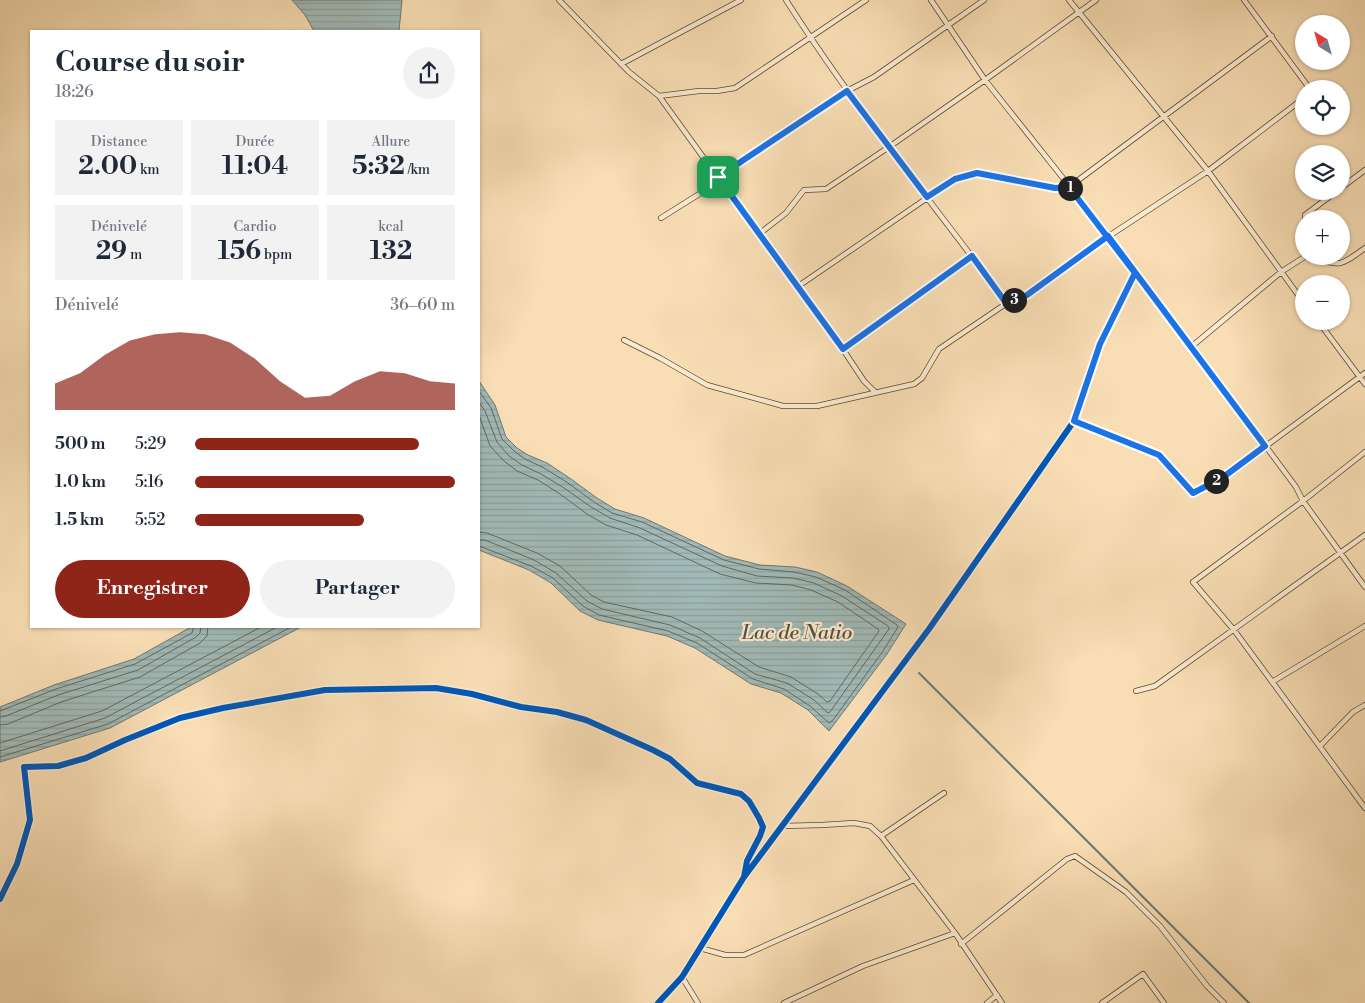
<!DOCTYPE html>
<html lang="fr">
<meta charset="utf-8">
<style>
body{margin:0;font-family:"Libre Bodoni",serif;background:#f2f2f3;color:#1f2937;height:100vh;display:flex;flex-direction:column;font-size:19px;white-space:nowrap}
*{box-sizing:border-box;margin:0}
p{font-size:16px;color:#747a83}
.icon{flex:none;width:28px;height:28px;fill:none;stroke:currentColor;stroke-width:2;stroke-linecap:round;stroke-linejoin:round}
.map{position:relative;flex:1;overflow:hidden}
.sheet{position:absolute;left:30px;top:30px;width:450px;height:598px;display:flex;flex-direction:column;background:#fff;border-radius:0px;box-shadow:0 1px 4px #0004}
.sheet>*{flex:none}
.needle{width:32px;rotate:323deg}
.tools{position:absolute;left:1295px;top:15px;display:grid;gap:10px}
.tools a{display:grid;place-items:center;width:55px;height:55px;border-radius:50%;background:#fff;box-shadow:0 1px 4px #0004;font-size:25px}
.pin{position:absolute;display:grid;place-items:center;width:42px;height:42px;color:#fff;margin:-21px;border-radius:10px;box-shadow:0 2px 8px #0006}
.km{position:absolute;width:25px;height:25px;margin:-12px;border-radius:50%;background:#222;color:#fff;font-size:14px;line-height:25px;text-align:center}
.round{display:grid;place-items:center;flex:none;width:52px;height:52px;border-radius:26px;background:#f2f2f3}
.head{display:flex;align-items:center;justify-content:space-between;height:85px;padding:0 25px}
h1{font-size:28px;font-weight:700;line-height:38px}
.stats{display:grid;grid-template-columns:repeat(3,1fr);gap:8px;height:85px;padding:5px 25px}
.stats div{display:grid;align-content:center;border-radius:0px;background:#f2f2f3;text-align:center}
.stats b{font-size:25px;font-weight:700}
.stats small{font-size:14px;font-weight:400}
.stats p{font-size:14px}
.chart{height:140px;padding:10px 25px}
.chart p{display:flex;justify-content:space-between}
.chart svg{width:100%;height:90px;margin-top:5px;fill:#8f2418;opacity:.7}
.action{display:flex;gap:10px;margin-top:auto;padding:10px 25px}
.action a{flex:1;height:58px;border-radius:30px;background:#8f2418;color:#fff;font-size:20px;font-weight:700;line-height:58px;text-align:center}
.action a+a{background:#f2f2f3;color:#1f2937}
ul{padding:0 25px;list-style:none;font-size:16px}
li{display:grid;grid-template-columns:80px 60px 1fr;align-items:center;height:38px}
li i{height:12px;border-radius:6px;background:#8f2418}
.map>svg:first-child{display:block}
.water{fill:url(#water-rules);stroke:#707970}
.lines{fill:none;stroke-linecap:round;stroke-linejoin:round}
.shore{stroke:#64685e;stroke-width:1}
.stream{stroke:#707970;stroke-width:2}
.street-casing{stroke:#5c4932;stroke-width:6}
.street{stroke:#fbeacf;stroke-width:4.5}
.cycleway-casing{stroke:#fbeacf;stroke-width:9}
.cycleway{stroke:#0057b8;stroke-width:6}
.route-casing{stroke:#fff;stroke-width:10}
.route{stroke:#1a73e8;stroke-width:6}
.labels{text-anchor:middle;stroke-width:4.5;stroke-linejoin:round;paint-order:stroke}
.water-label{font-size:20px;font-style:italic;fill:#525044;stroke:#fbeacf}
</style>
<div class="map">
<svg width="1365" height="1003" viewBox="0 0 1365 1003">
<defs>
<pattern id="water-rules" width="6" height="5" patternUnits="userSpaceOnUse" patternTransform="scale(1.25)"><rect width="6" height="5" fill="#a1bab7"/><path d="M0 2.5h6" fill="none" stroke="#8b9f9c"/></pattern>
</defs>
<rect width="100%" height="100%" fill="#f9deb5"/>
<filter id="stains"><feTurbulence type="fractalNoise" baseFrequency=".004" numOctaves="4"/><feColorMatrix values="0 0 0 0 .2 0 0 0 0 .09 0 0 0 0 .02 0 0 0 .5 -.17"/></filter>
<radialGradient id="worn" r=".72"><stop offset=".6" stop-color="#630" stop-opacity="0"/><stop offset="1" stop-color="#630" stop-opacity=".3"/></radialGradient>
<!-- water -->
<path class="water" d="M292,0H402L399,31H314L305,15Z
M479,381L495,405L506,437L517,448L528,455L547,463L571,479L597,498L615,509L644,518L725,556L760,565L795,567L817,572L847,586L906,624L887,654L829,731L808,710L781,693L751,684L695,648L667,636L598,620L580,611L551,583L529,570L479,550Z
M193,626H303L110,728L0,762V707L54,685L134,659Z"/>
<g class="lines">
<!-- shore -->
<path class="shore" d="M479,391L491,408L502,439L514,451L525,459L544,468L568,483L594,502L612,513L642,522L724,560L759,569L794,572L816,577L845,590L897,625L898,627L883,651L833,720L829,723L810,706L784,689L753,679L697,643L668,631L599,615L583,606L553,578L531,566L479,546
M479,402L485,411L497,442L509,456L522,465L541,474L564,488L591,507L610,518L640,528L722,566L757,576L793,578L814,583L842,596L888,626L889,629L830,712L828,713L814,700L787,683L755,674L700,638L670,625L602,609L587,601L556,573L534,560L485,540H479
M479,415L490,446L504,461L517,471L538,480L560,494L587,514L606,525L637,535L720,574L756,583L792,585L811,590L838,602L878,629L879,631L830,701L827,702L818,694L791,677L759,667L702,631L672,617L604,602L591,595L560,566L537,553L487,533L479,532
M0,711L56,689L135,664L192,633L194,626
M0,717L6,716L58,695L138,670L196,637L200,633L201,626
M0,725L8,724L61,702L140,677L200,643L207,636L208,626
M0,743L102,711L263,626
M0,751L105,718L279,626
M0,757L108,724L293,626"/>
<!-- stream -->
<path class="stream" d="M919,673L1249,1003"/>
<!-- street casing -->
<g class="street-casing">
<path id="street" d="M559,0L629,72L659,96L797,287L832,333L864,381L875,392
M786,0C853,105 932,203 1007,303
M931,0L985,80L1109,236L1296,487L1303,501L1365,587
M1069,0L1208,171L1304,303
M1244,0L1310,89
M621,64L741,0
M659,96L699,91H717L735,88L866,0
M1341,188L1365,170
M661,218L704,191L718,177L847,91L874,77L984,0
M1305,219V215L1337,191
M759,234L786,213L804,190L826,189L889,147L985,80L1096,0
M1310,256C1340,266 1338,268 1365,248
M797,287L955,179L977,173L1055,187H1069L1272,36
M1318,321L1365,384
M624,340L660,358L707,385L783,406H817L914,384L922,378L939,349L1007,303L1027,295L1109,236L1208,171L1304,98
M1191,347L1281,272L1306,256
M843,349L972,256
M1074,421L1159,455L1193,493L1221,479L1365,373
M1365,452L1303,501L1193,582L1234,630L1365,808
M1272,682L1365,626
M1136,691L1155,686L1365,535
M1320,746L1353,712L1365,705
M782,826L822,825L854,823L870,826L881,836L955,933L1002,1003
M881,836L944,793
M0,899L17,864L30,820L24,767L58,766L86,758L125,740L180,718L223,708L325,690L436,688L472,694L521,707L557,712L586,720L653,750L670,759L697,783L741,794L749,801L759,818L763,827L760,836L747,861L744,877
M961,944L1067,859L1075,856L1126,892L1160,926L1207,986L1224,1003
M700,948L725,955H744L914,880
M682,977L698,1003
M658,1003L682,977L744,877L929,629L1074,421L1100,345L1135,273
M784,1003L863,966L955,933
M987,1003L997,995
M1102,1003L1143,974L1164,1003"/>
</g>
<!-- street -->
<use href="#street" class="street"/>
<!-- cycleway casing -->
<g class="cycleway-casing">
<path id="cycleway" d="M0,899L17,864L30,820L24,767L58,766L86,758L125,740L180,718L223,708L325,690L436,688L472,694L521,707L557,712L586,720L653,750L670,759L697,783L741,794L749,801L759,818L763,827L760,836L747,861L744,877
M658,1003L682,977L744,877L929,629L1074,421L1100,345L1135,273"/>
</g>
<!-- cycleway -->
<use href="#cycleway" class="cycleway"/>
</g>
<g class="lines">
<!-- route casing -->
<g class="route-casing">
<path id="route" d="M718,177L847,91L927,197L955,179L977,173L1055,188L1069,187L1135,273L1100,344L1074,421L1159,455L1193,493L1222,478L1265,446L1108,236L1027,295L1006,303L972,256L843,349L718,177"/>
</g>
<!-- route -->
<use href="#route" class="route"/>
</g>
<g class="labels">
<!-- water labels -->
<g class="water-label">
<text x="797" y="639">Lac de Natio</text>
</g>
</g>
<rect width="100%" height="100%" filter="url(#stains)"/>
<rect width="100%" height="100%" fill="url(#worn)"/>
</svg>
<div class="tools">
<a><svg class="needle" viewBox="-14 -14 28 28"><path d="M0-13l5 13h-10z" fill="#e53935"/><path d="M0 13l5-13h-10z" fill="#747a83"/></svg></a>
<a><svg class="icon" aria-label="locate" viewBox="0 0 24 24"><circle cx="12" cy="12" r="6"/><path d="M12 2v4M12 18v4M2 12h4M18 12h4"/></svg></a>
<a><svg class="icon" aria-label="layers" viewBox="0 0 24 24"><path d="M12 4l9 5-9 5-9-5zM3 14l9 5 9-5"/></svg></a>
<a>+</a>
<a>−</a>
</div>
<div class="pin" style="left:718px;top:177px;background:#1e9e55"><svg class="icon" aria-label="arrive" viewBox="0 0 24 24"><path d="M6 21V4h12l-3 4 3 4H6"/></svg></div>
<b class="km" style="left:1070px;top:188px">1</b>
<b class="km" style="left:1216px;top:481px">2</b>
<b class="km" style="left:1014px;top:300px">3</b>
<section class="sheet">
<div class="head"><div><h1>Course du soir</h1><p>18:26</p></div><a class="round"><svg class="icon" aria-label="share" viewBox="0 0 24 24"><path d="M12 15V3M7 8l5-5 5 5M5 13v7h14v-7"/></svg></a></div>
<div class="stats">
<div><p>Distance</p><b>2.00<small> km</small></b></div>
<div><p>Durée</p><b>11:04</b></div>
<div><p>Allure</p><b>5:32<small> /km</small></b></div>
</div>
<div class="stats">
<div><p>Dénivelé</p><b>29<small> m</small></b></div>
<div><p>Cardio</p><b>156<small> bpm</small></b></div>
<div><p>kcal</p><b>132</b></div>
</div>
<div class="chart"><p><span>Dénivelé</span>36–60 m</p>
<svg viewBox="0 0 160 44" preserveAspectRatio="none"><path d="M0 44V31L10 26L20 17L30 10L40 7L50 6L60 7L70 11L80 19L90 30L100 38L110 37L120 30L130 25L140 26L150 30L160 31V44z"/></svg>
</div>
<ul>
<li><b>500 m</b>5:29<i style="width:86%"></i></li>
<li><b>1.0 km</b>5:16<i style="width:100%"></i></li>
<li><b>1.5 km</b>5:52<i style="width:65%"></i></li>
</ul>
<div class="action"><a>Enregistrer</a><a>Partager</a></div>
</section>
</div>
